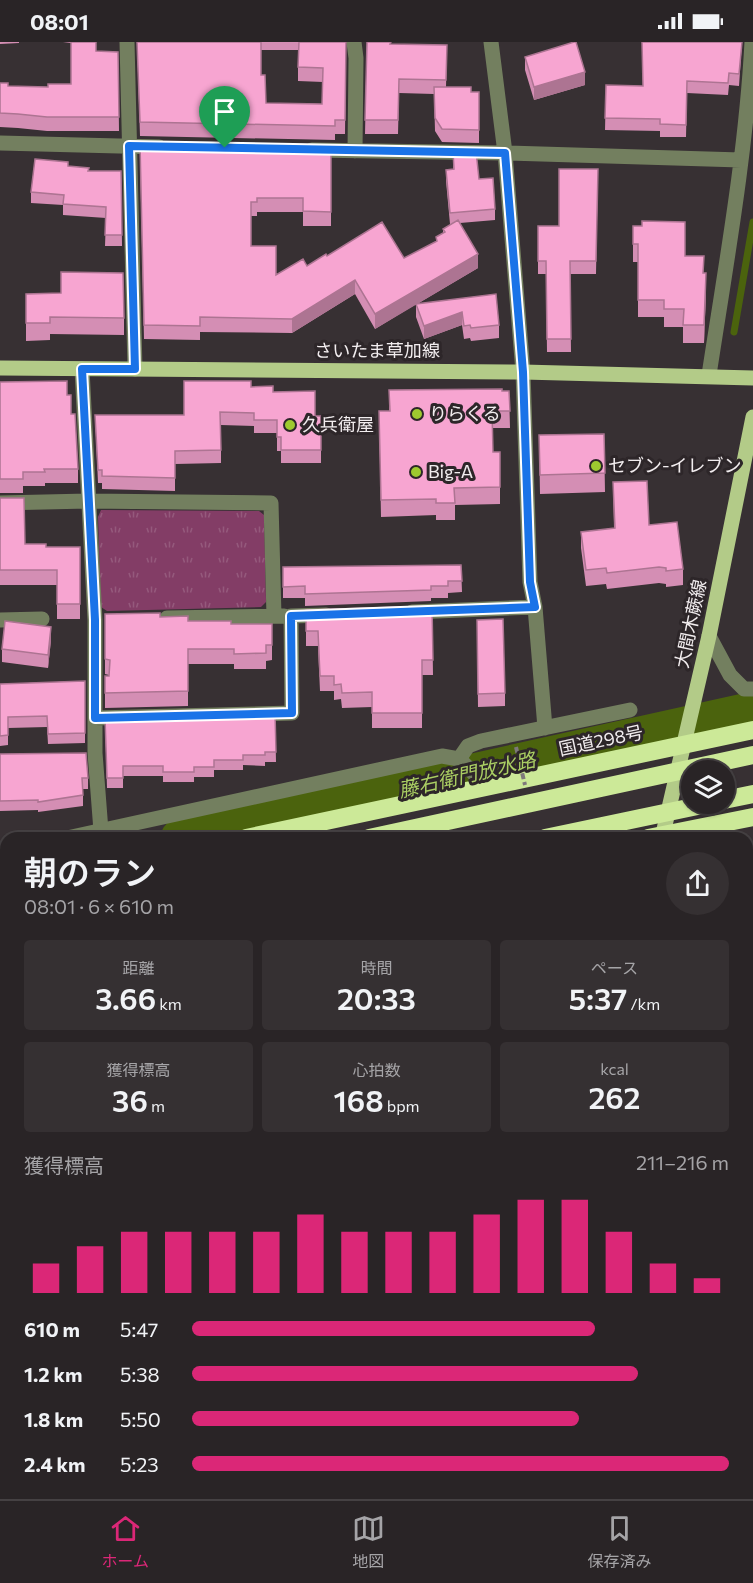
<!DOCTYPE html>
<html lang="ja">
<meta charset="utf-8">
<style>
body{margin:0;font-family:Commissioner,"Noto Sans JP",sans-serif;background:#353032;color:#f1f3f6;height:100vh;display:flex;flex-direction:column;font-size:22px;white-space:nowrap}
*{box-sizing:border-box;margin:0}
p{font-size:20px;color:#a5a4a7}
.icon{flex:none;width:33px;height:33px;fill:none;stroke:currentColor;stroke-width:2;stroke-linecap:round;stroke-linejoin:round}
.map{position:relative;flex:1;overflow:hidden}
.side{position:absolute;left:0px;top:790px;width:753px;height:668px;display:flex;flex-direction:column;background:#292426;border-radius:18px 18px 0 0;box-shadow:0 2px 4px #0004,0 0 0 2px #454143}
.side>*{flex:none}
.controls{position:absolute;left:681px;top:718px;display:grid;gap:12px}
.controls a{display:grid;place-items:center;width:54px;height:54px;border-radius:50%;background:#292426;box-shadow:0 2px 4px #0004,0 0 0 2px #454143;font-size:30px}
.pin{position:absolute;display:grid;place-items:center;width:51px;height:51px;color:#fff;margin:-62px -26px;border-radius:50% 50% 50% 0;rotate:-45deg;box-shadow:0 0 6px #0007}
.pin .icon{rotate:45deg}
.round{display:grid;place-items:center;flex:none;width:63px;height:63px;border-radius:32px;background:#353032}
.head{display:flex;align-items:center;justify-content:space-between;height:102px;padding:0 24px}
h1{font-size:33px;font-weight:600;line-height:45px}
.metrics{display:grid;grid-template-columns:repeat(3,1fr);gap:9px;height:102px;padding:6px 24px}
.metrics div{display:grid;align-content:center;border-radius:6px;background:#353032;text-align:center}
.metrics b{font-size:30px;font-weight:600}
.metrics small{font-size:16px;font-weight:400}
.metrics p{font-size:16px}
.chart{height:168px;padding:12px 24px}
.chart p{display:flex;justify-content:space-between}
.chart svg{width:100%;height:108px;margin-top:6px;stroke:#db2777;stroke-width:6}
ul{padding:0 24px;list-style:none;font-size:20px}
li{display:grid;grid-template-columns:96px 72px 1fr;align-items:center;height:45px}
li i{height:15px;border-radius:8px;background:#db2777}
.status{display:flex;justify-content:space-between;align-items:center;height:42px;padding:0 30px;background:#292426;direction:ltr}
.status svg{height:16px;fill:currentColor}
.dock{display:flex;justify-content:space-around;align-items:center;height:84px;border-top:2px solid #454143;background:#292426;font-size:16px;color:#a5a4a7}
.dock a{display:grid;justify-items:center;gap:3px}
.dock .active{color:#db2777}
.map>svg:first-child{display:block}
.grass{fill:url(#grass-tufts)}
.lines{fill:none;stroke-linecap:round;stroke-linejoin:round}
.stream{stroke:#4b630d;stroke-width:7}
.river{stroke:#4b630d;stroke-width:39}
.minor{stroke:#737f5f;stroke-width:15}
.major{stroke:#b3cb88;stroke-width:15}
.highway{stroke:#cce998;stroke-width:18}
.path-bridge{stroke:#7e787b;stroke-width:4;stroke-dasharray:6 3;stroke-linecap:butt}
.highway-bridge{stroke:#cce998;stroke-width:18}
.wall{fill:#d48eb4;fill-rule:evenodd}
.shaded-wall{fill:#ad7492}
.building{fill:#f7a5d1;stroke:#ad7492;stroke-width:1.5}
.route-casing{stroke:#fff;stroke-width:12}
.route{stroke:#1a73e8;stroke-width:8}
.poi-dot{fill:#9eca2f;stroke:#2d2629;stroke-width:2}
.labels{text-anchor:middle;stroke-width:6;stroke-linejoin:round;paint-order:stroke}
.street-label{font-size:18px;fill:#f2edef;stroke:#2d2629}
.poi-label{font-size:18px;fill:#f2edef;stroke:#2d2629;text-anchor:start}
.water-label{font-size:20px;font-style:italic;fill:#aace63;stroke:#2d2629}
</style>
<div class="status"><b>08:01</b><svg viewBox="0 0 49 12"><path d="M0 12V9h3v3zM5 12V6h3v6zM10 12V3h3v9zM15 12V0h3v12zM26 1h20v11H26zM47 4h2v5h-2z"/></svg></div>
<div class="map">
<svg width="753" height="1457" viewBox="0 0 753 1457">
<defs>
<pattern id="grass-tufts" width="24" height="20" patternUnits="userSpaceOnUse" patternTransform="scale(1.5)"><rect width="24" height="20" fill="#833d66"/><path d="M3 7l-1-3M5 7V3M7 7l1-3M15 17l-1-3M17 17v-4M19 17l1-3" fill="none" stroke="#95597c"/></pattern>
</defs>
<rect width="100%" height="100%" fill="#373033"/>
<!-- grass -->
<path class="grass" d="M101,468L259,469L264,473L266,560L261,565L107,569L101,565L98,475Z"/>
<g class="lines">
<!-- stream -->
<path class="stream" d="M734,290L753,180
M747,1043L753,1045"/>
<!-- river -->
<path class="river" d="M180,796L753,669
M0,838L6,836"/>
<!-- minor -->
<path class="minor" d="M127,0L135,327
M354,0L356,16L355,109
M491,0L505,111L523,330L530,540L535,565L545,686
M0,101L159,105
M312,108L505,111L741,118
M82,327L95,578V711L101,789
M709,333C726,222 746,112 752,0
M0,461L88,459L271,461L274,574
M412,570L535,565
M167,576L284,574
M0,578L42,577
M709,594L730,633L744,647H753
M95,676L292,671L291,574L326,573
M459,717L468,704L481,699L630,668
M67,796L442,714L459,717L487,744
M0,811L6,809
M747,817L753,815
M0,980L6,978
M747,1023L753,1024
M0,1025L6,1029
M747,1155L753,1154
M117,1452L118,1457
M490,1452L491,1457
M26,1457L34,1452"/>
<!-- major -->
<path class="major" d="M0,326L523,330L753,336
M662,796L709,594L753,375
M649,1452V1457"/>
<!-- highway -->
<path class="highway" d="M724,758L753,752
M246,796L753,688
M648,796L753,775
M0,849L6,848
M0,877L6,875
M0,916L6,915
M0,939L6,938"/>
<!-- path-bridge -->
<path class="path-bridge" d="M516,705L525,743"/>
<!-- highway-bridge -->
<path class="highway-bridge" d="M369,796L753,713
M545,796L707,762"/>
</g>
<!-- wall -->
<path class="wall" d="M0,0H19V1L0,2Z
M63,0H96V9L118,10L119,89H47L18,86L0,85V41L8,44L48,45L71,42V1Z
M137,0H346L345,92H335V98L140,94ZM261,8H298V39L323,40L322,62L266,61L261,33Z
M367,0L391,2L447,3L446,45L471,50H479V101L442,100L435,89L434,52L399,51L398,92H365Z
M642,0H742L739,44L729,43L728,53L687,51L686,95H660V89L605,88L606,43L643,44Z
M525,15L585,43L534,58L525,28Z
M331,103V184H303V170H257V174H251V204L276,233L307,224L327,214L404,216L436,200V195L443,191V187L453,182H450L446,139V128L453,127V109L479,137L495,167V178L460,181L478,226L417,262L499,283V296L471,299L470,296L464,297L462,283L424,297L416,275V262L375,287L355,252L292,291L200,290V298L144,297L140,115Z
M68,124L89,129H121L122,204H105L106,176L63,173V163L31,161V150Z
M598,127L596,232H570L571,310H547L546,232H538V184H559Z
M633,184L685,214L704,231L706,249L704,301H683V285H664V275H638V220H633Z
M26,252L124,276V293L50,292V298L26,299Z
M0,340L67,353L71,372L78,427V441H45V444H23V451H0Z
M251,345L273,350L315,374H321V421H281V409H277V391H254V384L221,383V421L175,422V449L102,447V441H98L95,373H184Z
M389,348L509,349L510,386H492L493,410H500V462L455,463V478H436V473L381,475L379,369H389Z
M604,392L605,450L540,452L539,393Z
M613,440L649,483L683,527V543L666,545V542L659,541L607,547L606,542L586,544L581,506V490L614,486Z
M0,456L25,502L46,505H80V577H57V543H0Z
M461,523L462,550L448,551V556H431V559L305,564V556H283V525Z
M432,564L433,633H422V686H372V665L342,666L341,657L334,658V649H320L318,604H306V568Z
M105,572L160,575L188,579L231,582H272V618L266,619V627H234V622H188V664L105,666V634H109V633L105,632Z
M477,578L505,651V664L478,665Z
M51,598L48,626L2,620V607Z
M85,639V701L48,702L47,685L8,686V703L0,704V642Z
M275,671L276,720H265V724L243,723V728H214V735H194V740H163V734H123V746H107L105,675L223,674Z
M0,712L88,736V747H83V764L38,770V768L0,769Z
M6,1061V1102H0V1071Z
M747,1155L753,1156V1269L747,1268Z
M6,1325V1370L0,1357V1328Z
M223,1452H264V1457H225Z"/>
<!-- shaded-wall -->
<path class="shaded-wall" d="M585,30V43L534,58V45Z
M478,212V226L375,287V272Z
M706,231V249L704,301V283Z
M355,238V252L292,291V277Z
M462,270V283L424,297V284Z
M51,585V598L48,626V613Z
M753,967V979L747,981V968Z
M751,1040V1053L747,1071V1058Z"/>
<!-- building -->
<path class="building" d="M71,0H96V9L118,10L119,75H47L18,72L0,71V41H8V44L48,45V42H71Z
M137,0H261V33H265L266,61L322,62L323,26L298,25L299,0H346L345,78H335V84L140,80Z
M367,0H391L390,2L447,3L446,38L399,37L398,78H365Z
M574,0H576L585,30L534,45L525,15Z
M642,0H742L739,32L729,31L728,41L687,39L686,83L660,82V77L605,76L606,43L643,44Z
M434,45H471V50H479V88L442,87L435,76Z
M140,101L331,103V170L303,169V156H257V160H251V204H276V233L303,217L307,224L326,212L327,214L382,180L404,216L437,199L436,195L445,190L443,187L458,178L478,212L375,272L355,238L292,277L200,275V284L144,283Z
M453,109H476L479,137L493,136L495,167L450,171L446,128L454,127Z
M35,117L68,120V124L89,126L88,129H121L122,193H105L106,165L63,162L64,153L31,150Z
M559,127H598L596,219H570L571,297H547L546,219H538V184H559Z
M642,179L685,180V214H704L703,231H706L704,283H683L684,267H664V258H638V202H633V184H642Z
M61,230L123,231L124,276L50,275V281H26V252L61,251Z
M496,252L499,283L471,286L470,283L464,284L462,270L424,284L416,262Z
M67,339V353H71V372H75L78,427H44L45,430H23V437H0V340Z
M184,339H251V345L273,344V350L315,349V374H321V408H281V395H277V378H254V371L220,370L221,408L175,409V436L102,434V428H98L95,373H184Z
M502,347V349H509L510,369H492L493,410H500V445L454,446L455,461H436V457L381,458L379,369H390L389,348Z
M604,392L605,431L540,433L539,393Z
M647,439L649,483L677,480L683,527L666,529V526L659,525L607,531L606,526L586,528L581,490L615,486L613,440Z
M0,456H24L25,502H46V505H80V562H57V528H0Z
M461,523L462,539H448V544H431V548L305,552V544L283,545V525Z
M432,564L433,618H422V671H372V650L342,651L341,642L334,643V634H320L318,589H306V568Z
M160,571V575L188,574V579H231V582H272V603H266V611L234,612V607H188V649L105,651V634H109L110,618L105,617V572Z
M503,577L505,651L478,652L477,578Z
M5,579L51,585L48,613L2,607Z
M85,639V691L48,692L47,674L8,675V693L0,694V642Z
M275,671L276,710H265V713H243V718H214V725H194V730H163V724H123V736H107L105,675L223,674V672Z
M86,711L88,736H82L83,753L38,760V758L0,759V712Z
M753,862V967L747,968V864Z
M747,1039L751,1040L747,1058Z
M1,1061H6V1092L0,1091Z
M747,1155L753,1156V1254L747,1253Z
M6,1325V1357L0,1344V1328Z
M228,1452H264V1457H229Z
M349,1452H393V1457H349Z
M440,1452H475L476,1457H441Z
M717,1452H739V1457H718Z"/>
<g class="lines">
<!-- route casing -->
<g class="route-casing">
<path id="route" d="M129,104L505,111L523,330L530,540L535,565L291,574L292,671L95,676V578L82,327H135Z"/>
</g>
<!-- route -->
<use href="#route" class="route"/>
</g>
<!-- markers -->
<g class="poi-dot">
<circle cx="417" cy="372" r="6"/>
<circle cx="290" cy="383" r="6"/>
<circle cx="596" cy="424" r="6"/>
<circle cx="416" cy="430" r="6"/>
</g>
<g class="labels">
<!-- street labels -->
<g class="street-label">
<text x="377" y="315">さいたま草加線</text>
<text transform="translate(691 582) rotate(-78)" y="6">大間木蕨線</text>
<text transform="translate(601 699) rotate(-12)" y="6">国道298号</text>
</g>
<!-- poi labels -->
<g class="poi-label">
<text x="429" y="378">りらくる</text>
<text x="302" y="389">久兵衛屋</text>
<text x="608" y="430">セブン-イレブン</text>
<text x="428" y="436">Big-A</text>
</g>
<!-- water labels -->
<g class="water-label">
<text transform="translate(467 733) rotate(-13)" y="7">藤右衛門放水路</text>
</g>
</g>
</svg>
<div class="controls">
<a><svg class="icon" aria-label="layers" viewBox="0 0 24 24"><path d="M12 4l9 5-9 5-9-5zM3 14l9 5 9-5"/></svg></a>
</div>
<div class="pin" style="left:225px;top:106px;background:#1e9e55"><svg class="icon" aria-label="arrive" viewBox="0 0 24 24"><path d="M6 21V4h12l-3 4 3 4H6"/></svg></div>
<section class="side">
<div class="head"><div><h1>朝のラン</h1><p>08:01 · 6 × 610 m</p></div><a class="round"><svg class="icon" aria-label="share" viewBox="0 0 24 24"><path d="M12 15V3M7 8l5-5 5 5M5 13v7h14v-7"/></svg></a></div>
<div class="metrics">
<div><p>距離</p><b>3.66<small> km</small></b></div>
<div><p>時間</p><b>20:33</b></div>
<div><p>ペース</p><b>5:37<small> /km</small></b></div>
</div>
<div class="metrics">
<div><p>獲得標高</p><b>36<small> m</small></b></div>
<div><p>心拍数</p><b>168<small> bpm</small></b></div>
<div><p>kcal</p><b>262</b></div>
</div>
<div class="chart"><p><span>獲得標高</span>211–216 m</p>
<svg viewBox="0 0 160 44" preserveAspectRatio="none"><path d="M5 44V32M15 44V25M25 44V19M35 44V19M45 44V19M55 44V19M65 44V12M75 44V19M85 44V19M95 44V19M105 44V12M115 44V6M125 44V6M135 44V19M145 44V32M155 44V38"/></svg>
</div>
<ul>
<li><b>610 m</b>5:47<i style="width:75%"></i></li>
<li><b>1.2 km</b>5:38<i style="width:83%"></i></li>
<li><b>1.8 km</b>5:50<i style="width:72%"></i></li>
<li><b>2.4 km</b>5:23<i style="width:100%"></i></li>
</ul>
</section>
</div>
<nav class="dock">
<a class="active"><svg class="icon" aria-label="home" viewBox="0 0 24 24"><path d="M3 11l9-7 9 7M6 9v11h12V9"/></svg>ホーム</a>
<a><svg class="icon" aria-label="map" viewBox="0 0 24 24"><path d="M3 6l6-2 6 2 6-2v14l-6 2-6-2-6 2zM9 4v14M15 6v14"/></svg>地図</a>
<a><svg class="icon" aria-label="saved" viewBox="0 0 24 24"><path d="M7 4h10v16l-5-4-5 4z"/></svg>保存済み</a>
</nav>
